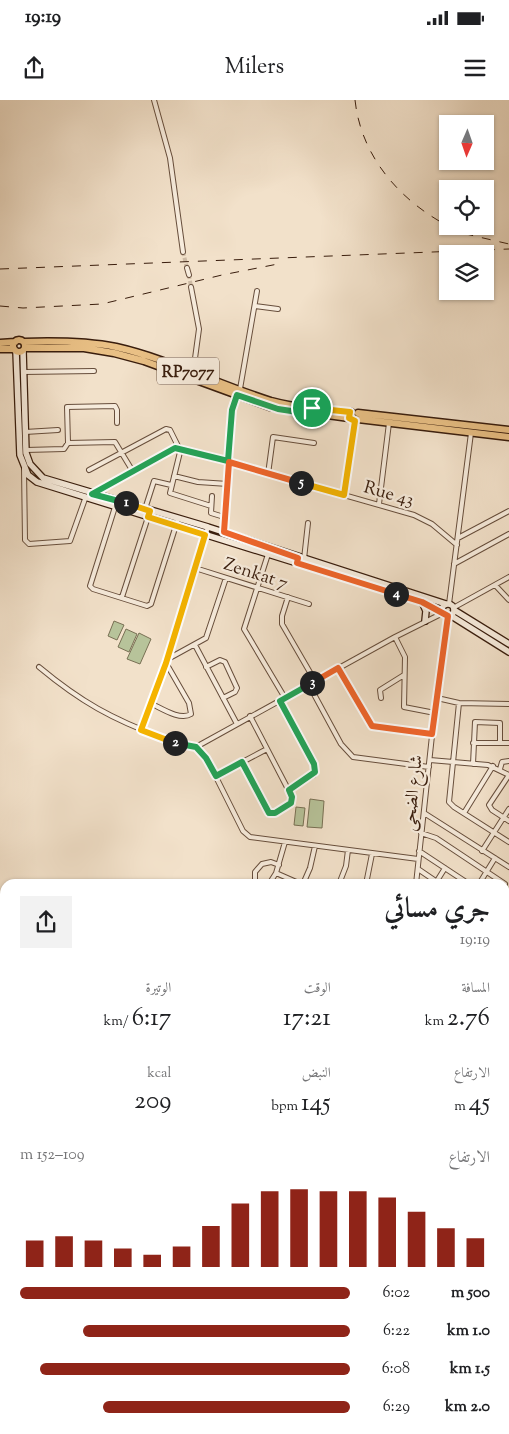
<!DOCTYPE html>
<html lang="ar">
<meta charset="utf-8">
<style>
body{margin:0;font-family:"Sorts Mill Goudy",Amiri,serif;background:#f2f2f2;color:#202124;direction:rtl;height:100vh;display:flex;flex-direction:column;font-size:19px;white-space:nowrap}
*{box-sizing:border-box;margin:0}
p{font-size:16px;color:#757577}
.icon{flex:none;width:28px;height:28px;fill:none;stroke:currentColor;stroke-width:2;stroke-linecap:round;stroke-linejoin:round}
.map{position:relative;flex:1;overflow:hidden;direction:ltr}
.drawer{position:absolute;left:0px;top:779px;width:510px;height:556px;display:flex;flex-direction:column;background:#fff;border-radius:15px 15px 0 0;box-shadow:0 1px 4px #0004;direction:rtl}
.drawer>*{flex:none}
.needle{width:32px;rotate:182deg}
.buttons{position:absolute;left:439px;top:15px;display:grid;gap:10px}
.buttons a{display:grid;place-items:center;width:55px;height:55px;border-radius:0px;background:#fff;box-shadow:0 1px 4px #0004;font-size:25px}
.pin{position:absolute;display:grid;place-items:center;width:42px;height:42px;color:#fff;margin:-21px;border:2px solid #fff;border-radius:50%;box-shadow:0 1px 5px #0007}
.km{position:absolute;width:25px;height:25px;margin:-12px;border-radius:50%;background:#222;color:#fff;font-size:14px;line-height:25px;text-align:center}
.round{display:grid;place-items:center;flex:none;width:52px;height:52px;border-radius:0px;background:#f2f2f2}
.overview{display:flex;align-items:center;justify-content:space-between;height:85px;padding:0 20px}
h1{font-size:28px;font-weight:600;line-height:38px}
.metrics{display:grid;grid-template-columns:repeat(3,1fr);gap:8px;height:85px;padding:5px 20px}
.metrics div{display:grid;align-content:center}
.metrics b{font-size:25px;font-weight:600}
.metrics small{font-size:14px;font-weight:400}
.metrics p{font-size:14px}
.chart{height:140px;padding:10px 20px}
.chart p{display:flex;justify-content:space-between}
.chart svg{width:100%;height:90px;margin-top:5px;stroke:#8f2418;stroke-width:6}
ul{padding:0 20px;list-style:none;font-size:16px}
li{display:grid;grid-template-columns:80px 60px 1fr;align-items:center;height:38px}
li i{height:12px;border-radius:6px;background:#8f2418}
.status{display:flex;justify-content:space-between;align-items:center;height:35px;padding:0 25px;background:#fff;direction:ltr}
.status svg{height:14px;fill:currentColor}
header{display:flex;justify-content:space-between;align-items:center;height:65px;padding:0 20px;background:#fff;font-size:22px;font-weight:600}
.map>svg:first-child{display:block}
.green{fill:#b7c39a;stroke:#787054}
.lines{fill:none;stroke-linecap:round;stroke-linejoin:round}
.stream{stroke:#747e6f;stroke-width:1}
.street-tunnel{stroke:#cdbaa4;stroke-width:4;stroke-dasharray:4 2;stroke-linecap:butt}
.street-casing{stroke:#674e3c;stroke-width:6}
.secondary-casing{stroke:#391d0d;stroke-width:8}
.primary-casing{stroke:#391d0d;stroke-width:9}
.street{stroke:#f7ecdd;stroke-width:4}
.secondary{stroke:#f7ecdd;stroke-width:5.5}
.primary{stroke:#e9c085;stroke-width:6}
.rail{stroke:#391d0d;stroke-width:1;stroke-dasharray:9 9;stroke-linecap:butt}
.split-1-casing{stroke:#fff;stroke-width:10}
.split-2-casing{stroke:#fff;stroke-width:10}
.split-3-casing{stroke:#fff;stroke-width:10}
.split-4-casing{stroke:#fff;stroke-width:10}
.split-5-casing{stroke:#fff;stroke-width:10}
.split-6-casing{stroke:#fff;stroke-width:10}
.split-1{stroke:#22a559;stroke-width:6}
.split-2{stroke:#f5b400;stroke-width:6}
.split-3{stroke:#22a559;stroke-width:6}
.split-4{stroke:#f0652b;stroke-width:6}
.split-5{stroke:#f0652b;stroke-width:6}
.split-6{stroke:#f5b400;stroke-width:6}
.labels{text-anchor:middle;stroke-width:4.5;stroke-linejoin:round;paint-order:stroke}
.shield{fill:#f7ecdd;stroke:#725b4b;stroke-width:1}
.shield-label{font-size:16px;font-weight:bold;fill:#391d0d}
.street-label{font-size:18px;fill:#391d0d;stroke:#f7ecdd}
</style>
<div class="status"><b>19:19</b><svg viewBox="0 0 49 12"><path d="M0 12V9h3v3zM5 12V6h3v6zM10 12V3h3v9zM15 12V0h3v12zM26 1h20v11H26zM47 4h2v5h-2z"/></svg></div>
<header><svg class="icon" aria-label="menu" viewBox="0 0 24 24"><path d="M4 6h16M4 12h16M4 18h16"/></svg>Milers<svg class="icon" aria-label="share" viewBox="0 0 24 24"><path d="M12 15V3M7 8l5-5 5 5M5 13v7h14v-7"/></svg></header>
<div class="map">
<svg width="509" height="1334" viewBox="0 0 509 1334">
<rect width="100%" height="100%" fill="#f2e1ca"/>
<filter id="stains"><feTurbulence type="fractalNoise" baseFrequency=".004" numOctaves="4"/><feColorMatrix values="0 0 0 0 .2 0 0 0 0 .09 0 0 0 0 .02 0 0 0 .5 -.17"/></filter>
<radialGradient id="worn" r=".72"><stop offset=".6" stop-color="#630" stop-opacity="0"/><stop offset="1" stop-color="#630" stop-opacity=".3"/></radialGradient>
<!-- green -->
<path class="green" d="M114,521L124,525L117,540L108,536Z
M126,529L137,534L129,552L118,547Z
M139,533L151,539L140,564L127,559Z
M310,699L324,701L322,728L307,727Z
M296,707L305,708L303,726L294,725Z
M505,899L509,902V1118H505Z"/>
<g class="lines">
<!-- stream -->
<path class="stream" d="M134,1334H136"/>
<!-- street-tunnel -->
<path class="street-tunnel" d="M183,152L187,168
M189,175L191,187"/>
<!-- street casing -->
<g class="street-casing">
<path id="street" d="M154,0L170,58L183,152
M187,168L189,175
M191,187L199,229L193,273
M255,206L278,209
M23,272L94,271
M240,289L257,191
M25,332L58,330
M68,343L67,307L115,306L117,310V323
M181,348L170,393L211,406
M26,350L64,349L68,343L115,342L132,370
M228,361L232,310L237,295
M24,368L25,440L29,444L70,441L85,399L88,397
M89,370L166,329L170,330L179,348
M268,374L273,337L314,343
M174,376L198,382L228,384
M94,393L165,353L179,348L414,415L432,424L457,445
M344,395L355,321
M212,396L211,413L224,417
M379,404L389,323
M115,407L90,486L93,489L147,506L151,504L178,419
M145,409L154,381L171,385
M223,432L229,362
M458,438L509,411
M270,448L244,529L285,598
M304,459L308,423
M454,464L509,434
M195,468L309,504
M495,485L509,500
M122,497L150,411
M288,497L282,516V524L315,581
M449,504L471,333
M453,508L509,477
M395,537L405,557L404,607L435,613
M195,545L237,624
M166,560L206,538L226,478
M39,567C81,602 112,619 163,638C174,642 184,648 196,647L395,537L443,513
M206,567L220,560L225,562L237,588L235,592L223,598
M338,569L372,626L433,634
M309,585L341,644L353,657L429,667
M381,598L380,590L404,575
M437,598L459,603L509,604
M280,601L316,668L314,675L289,690
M150,603C161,608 180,621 191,614L189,603L166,563
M459,603L449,702L454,707L509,742
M141,630L166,563L208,427
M473,643H509
M196,647L209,663L243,731L250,737L418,759
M430,660L488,665L509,675
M242,662L269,713H275L291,703L290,693L250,616
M473,664L475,622L500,623V643
M500,669L502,662L509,661
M509,675L489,705L492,710L509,721
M216,676L267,649
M424,713L509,767
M464,713L493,666
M421,733L436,738L505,784
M419,751L469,784
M482,751L509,709
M418,769L440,784
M276,773L301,784
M367,780L377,784
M255,784V772L262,764L271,762L279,765
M269,784L276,773L285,742
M303,784L310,768L315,746
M339,784L346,766L348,750
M366,784L372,754
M416,784L438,580L448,516
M435,784L445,768
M479,784L495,758
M505,808L509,810
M505,819L509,813
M505,840L509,843
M505,856L509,859
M505,871L509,874
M505,892L509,895
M0,1036L5,1037
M505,1121H509
M505,1146H509
M505,1177H509
M505,1207L509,1214
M505,1224L509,1227
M505,1249L509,1241
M505,1258L509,1260
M505,1289L509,1292
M199,1334L202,1330"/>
</g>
<!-- secondary casing -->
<g class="secondary-casing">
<path id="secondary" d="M16,251L20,355L28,375L37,382L422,502L442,511
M23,251L26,353L30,364L43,378L208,427L446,504
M422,502L426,511L425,521
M442 510a6 6 0 1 1 12 0a6 6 0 1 1-12 0Z
M454,510L509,544
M450,515L509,552"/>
</g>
<!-- primary casing -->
<g class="primary-casing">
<path id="primary" d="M13 246a6 6 0 1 1 12 0a6 6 0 1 1-12 0Z
M24,242C55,241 86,241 116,247C169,259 219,285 271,301C297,308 324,310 351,312
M0,243L15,242
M25,248H84L114,253L144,261L270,307L349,318
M0,249H14
M358,313L509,330
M358,319L509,337"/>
</g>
<!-- street -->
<use href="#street" class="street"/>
<!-- secondary -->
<use href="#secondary" class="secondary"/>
<!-- primary -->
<use href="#primary" class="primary"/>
<!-- rail -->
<path class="rail" d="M355,0C361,56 399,100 448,126
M448,126L466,134L509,144
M0,169L509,149
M0,206L23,208L102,204L222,175L283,163
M0,977H5
M495,1330L507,1334"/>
</g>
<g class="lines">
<!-- split-1 casing -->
<g class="split-1-casing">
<path id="split-1" d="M126,403L92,394L175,348L228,361L232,310L237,295L278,309L311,314L312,308"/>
</g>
<!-- split-2 casing -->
<g class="split-2-casing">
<path id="split-2" d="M126,403L150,411L148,417L205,435L166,563L141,630L175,643"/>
</g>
<!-- split-3 casing -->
<g class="split-3-casing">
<path id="split-3" d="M175,643L196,647L206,658L216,676L242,662L269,713H275L291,703L292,697L289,690L315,672L314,664L280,601L312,583"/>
</g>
<!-- split-4 casing -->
<g class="split-4-casing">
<path id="split-4" d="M312,583L338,568L372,626L432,634L448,516L422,502L396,494"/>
</g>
<!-- split-5 casing -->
<g class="split-5-casing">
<path id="split-5" d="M301,383L229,362L224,432L298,458L297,463L396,494"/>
</g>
<!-- split-6 casing -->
<g class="split-6-casing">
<path id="split-6" d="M301,383L344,395L355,321L349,318L350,312L312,308"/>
</g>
<!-- split-1 -->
<use href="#split-1" class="split-1"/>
<!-- split-2 -->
<use href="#split-2" class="split-2"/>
<!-- split-3 -->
<use href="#split-3" class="split-3"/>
<!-- split-4 -->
<use href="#split-4" class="split-4"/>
<!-- split-5 -->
<use href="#split-5" class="split-5"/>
<!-- split-6 -->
<use href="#split-6" class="split-6"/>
</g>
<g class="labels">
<!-- shield labels -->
<rect class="shield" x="157" y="257.5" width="62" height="27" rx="4"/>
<g class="shield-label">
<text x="188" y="277">RP7077</text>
</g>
<!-- street labels -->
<g class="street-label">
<text transform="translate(389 393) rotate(16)" y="6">Rue 43</text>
<text transform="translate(256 473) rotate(18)" y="6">Zenkat 7</text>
<text transform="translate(412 693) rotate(-84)" y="6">شارع الضحى</text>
</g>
</g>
<rect width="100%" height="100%" filter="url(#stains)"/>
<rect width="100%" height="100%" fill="url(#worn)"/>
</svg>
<div class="buttons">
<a><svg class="needle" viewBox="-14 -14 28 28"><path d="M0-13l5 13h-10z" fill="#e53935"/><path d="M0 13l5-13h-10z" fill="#757577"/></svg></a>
<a><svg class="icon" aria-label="locate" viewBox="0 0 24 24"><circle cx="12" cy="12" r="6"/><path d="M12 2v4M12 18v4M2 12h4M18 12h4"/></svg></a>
<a><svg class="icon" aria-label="layers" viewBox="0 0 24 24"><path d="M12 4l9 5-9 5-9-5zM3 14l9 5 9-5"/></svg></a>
</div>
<div class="pin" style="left:312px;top:308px;background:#1e9e55"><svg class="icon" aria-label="arrive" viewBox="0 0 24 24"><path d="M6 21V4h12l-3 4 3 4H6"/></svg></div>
<b class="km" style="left:126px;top:403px">1</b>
<b class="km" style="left:175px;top:643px">2</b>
<b class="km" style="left:312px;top:583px">3</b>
<b class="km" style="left:396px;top:494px">4</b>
<b class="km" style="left:301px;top:383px">5</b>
<section class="drawer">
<div class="overview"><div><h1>جري مسائي</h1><p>19:19</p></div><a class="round"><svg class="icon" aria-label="share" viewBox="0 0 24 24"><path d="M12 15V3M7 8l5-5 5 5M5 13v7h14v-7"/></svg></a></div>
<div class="metrics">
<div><p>المسافة</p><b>2.76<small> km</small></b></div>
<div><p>الوقت</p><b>17:21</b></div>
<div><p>الوتيرة</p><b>6:17<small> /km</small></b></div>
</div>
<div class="metrics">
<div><p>الارتفاع</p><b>45<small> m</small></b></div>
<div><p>النبض</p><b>145<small> bpm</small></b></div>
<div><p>kcal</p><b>209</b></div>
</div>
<div class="chart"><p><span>الارتفاع</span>109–152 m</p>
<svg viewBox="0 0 160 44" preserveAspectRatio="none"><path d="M5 44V31M15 44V29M25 44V31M35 44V35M45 44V38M55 44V34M65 44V24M75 44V13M85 44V7M95 44V6M105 44V7M115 44V7M125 44V10M135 44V17M145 44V25M155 44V30"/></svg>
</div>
<ul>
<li><b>500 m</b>6:02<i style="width:100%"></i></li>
<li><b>1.0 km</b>6:22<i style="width:81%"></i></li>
<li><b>1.5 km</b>6:08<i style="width:94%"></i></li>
<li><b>2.0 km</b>6:29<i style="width:75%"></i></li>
</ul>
</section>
</div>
